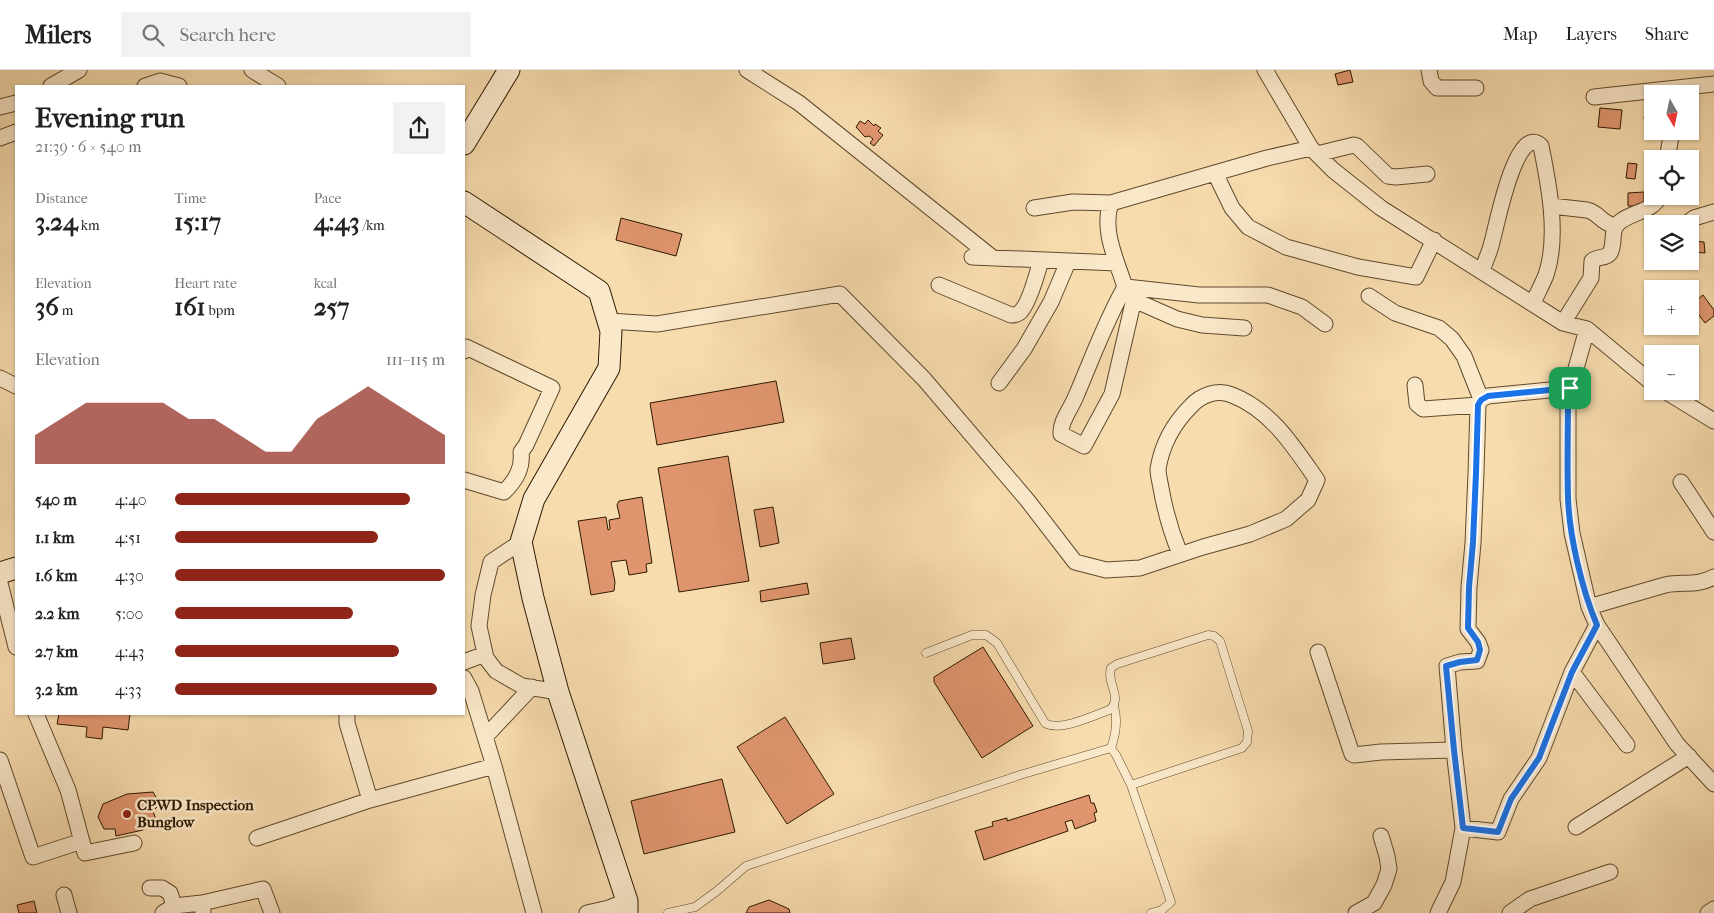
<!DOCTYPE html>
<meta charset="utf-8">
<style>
body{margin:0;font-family:"IM FELL French Canon",serif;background:#f2f2f2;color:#222;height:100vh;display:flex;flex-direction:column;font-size:19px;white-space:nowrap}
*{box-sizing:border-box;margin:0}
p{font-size:16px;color:#767676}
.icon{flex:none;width:28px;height:28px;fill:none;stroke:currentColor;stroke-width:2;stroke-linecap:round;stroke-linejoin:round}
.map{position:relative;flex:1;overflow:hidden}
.panel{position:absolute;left:15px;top:15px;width:450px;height:630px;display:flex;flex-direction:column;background:#fff;border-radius:0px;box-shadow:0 1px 4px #0004}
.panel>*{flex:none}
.needle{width:32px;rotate:171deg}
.controls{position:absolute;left:1644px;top:15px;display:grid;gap:10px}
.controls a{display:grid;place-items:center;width:55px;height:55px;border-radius:0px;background:#fff;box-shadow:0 1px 4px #0004;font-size:25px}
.pin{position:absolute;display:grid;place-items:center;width:42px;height:42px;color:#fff;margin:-21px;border-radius:10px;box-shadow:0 2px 8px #0006}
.round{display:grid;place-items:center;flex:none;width:52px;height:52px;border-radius:0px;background:#f2f2f2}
.head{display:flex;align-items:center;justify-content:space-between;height:85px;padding:0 20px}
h1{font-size:28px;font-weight:700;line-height:38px}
.stats{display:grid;grid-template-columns:repeat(3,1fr);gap:8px;height:85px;padding:5px 20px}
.stats div{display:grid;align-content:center}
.stats b{font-size:25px;font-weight:700}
.stats small{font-size:14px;font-weight:400}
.stats p{font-size:14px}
.chart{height:140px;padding:10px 20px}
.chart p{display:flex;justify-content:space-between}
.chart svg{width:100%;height:90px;margin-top:5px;fill:#8f2418;opacity:.7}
ul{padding:0 20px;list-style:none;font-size:16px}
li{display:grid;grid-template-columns:80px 60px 1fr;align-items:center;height:38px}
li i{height:12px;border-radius:6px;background:#8f2418}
header{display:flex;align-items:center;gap:30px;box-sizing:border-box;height:70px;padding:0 25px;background:#fff;border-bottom:1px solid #e0e0e0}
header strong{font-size:24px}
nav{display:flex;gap:28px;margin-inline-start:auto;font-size:18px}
.search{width:350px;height:45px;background:#f2f2f2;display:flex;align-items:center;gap:12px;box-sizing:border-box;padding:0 18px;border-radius:0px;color:#767676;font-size:19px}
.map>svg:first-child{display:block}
.building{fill:#e0956e;stroke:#2e1900}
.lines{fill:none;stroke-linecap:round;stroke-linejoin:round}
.lane-casing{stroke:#604a2c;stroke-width:9}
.street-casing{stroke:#604a2c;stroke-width:17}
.secondary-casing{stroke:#2e1900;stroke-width:23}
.lane{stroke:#fae8ca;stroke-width:8}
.street{stroke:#fae8ca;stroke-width:15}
.secondary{stroke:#fae8ca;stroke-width:21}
.route-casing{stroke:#fff;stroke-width:10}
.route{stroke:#1a73e8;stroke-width:6}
.poi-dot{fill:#8f2418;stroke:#fae8ca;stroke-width:2}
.labels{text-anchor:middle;stroke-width:5;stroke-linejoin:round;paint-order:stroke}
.poi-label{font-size:15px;font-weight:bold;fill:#2e1900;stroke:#fae8ca;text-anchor:start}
</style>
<header>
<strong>Milers</strong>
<div class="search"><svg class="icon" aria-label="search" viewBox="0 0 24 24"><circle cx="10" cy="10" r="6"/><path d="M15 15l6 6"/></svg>Search here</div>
<nav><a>Map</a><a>Layers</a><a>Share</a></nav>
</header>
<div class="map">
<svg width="1714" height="843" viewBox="0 0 1714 843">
<rect width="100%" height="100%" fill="#f7dcae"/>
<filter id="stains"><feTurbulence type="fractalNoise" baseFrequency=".004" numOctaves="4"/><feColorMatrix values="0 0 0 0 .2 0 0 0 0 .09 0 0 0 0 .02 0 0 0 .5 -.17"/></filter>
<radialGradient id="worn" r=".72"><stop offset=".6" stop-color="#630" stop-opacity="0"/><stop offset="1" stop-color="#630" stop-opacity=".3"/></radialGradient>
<!-- building -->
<path class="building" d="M1350,0L1353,12L1338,15L1335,4Z
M1646,34L1652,35V50L1644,49Z
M1600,38L1622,40L1620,59L1598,57Z
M868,50L874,56L875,54L881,58L878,61L883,65L874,76L870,73L873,69L869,66L865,67L856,57L860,51L865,54Z
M1628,93L1637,94L1635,109L1626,108Z
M1644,122V136H1628V123Z
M1646,122H1652V130H1646Z
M621,148L682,164L676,186L616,170Z
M1691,171L1704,172L1705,183L1691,182Z
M1703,225L1714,240V246L1705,253L1690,233V231L1695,227L1698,229Z
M776,311L784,352L657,375L650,333Z
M728,386L749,511L679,522L658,398Z
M642,427L652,493L646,494L647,502L629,505L626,490L611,492L615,512L614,521L591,525L578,451L606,447L608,460L610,459L609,450L620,448L617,435L619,431Z
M773,437L779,473L760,477L754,440Z
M807,513L809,524L761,532L760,521Z
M851,568L855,589L823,594L820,573Z
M983,577L1033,656L982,688L934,612V607Z
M59,644H130L128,660L103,657L102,669L86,667L87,657L57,654Z
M785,647L834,724L787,754L737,677Z
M722,709L735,762L644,784L631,731Z
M153,722L160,734L153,741L156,750L143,760L116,766L115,759H104L98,747L103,734L127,724Z
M1089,725L1091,733H1094L1097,742L1094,743L1096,751L1075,759L1072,750L1065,752L1068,761L984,790L975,761L993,756L992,752L1007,748V751Z
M769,830L789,839L790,843H746L749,837Z
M34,831L37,843H19L17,835Z"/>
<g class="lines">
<!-- lane casing -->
<g class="lane-casing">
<path id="lane" d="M926,583L972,565H986L997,573L1045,653C1059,662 1093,646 1109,640C1124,629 1106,613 1111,598L1117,594L1208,565L1214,566L1220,571L1248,661L1247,672L1242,678L1131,715
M1111,678C1116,664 1118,650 1114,636
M668,843L695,837L717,821L746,796L1020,705L1111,678L1116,685L1131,715L1171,832L1162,840L1151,843"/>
</g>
<!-- street casing -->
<g class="street-casing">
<path id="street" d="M252,0L278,16
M747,0L799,33L993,188
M1265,0L1311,78L1333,100L1381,138L1563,253L1587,259L1652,313
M1429,0L1431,11L1437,18H1476
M51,16L79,0
M145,16L160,11L179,16
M1594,27L1714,14
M0,37L16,33
M0,68L16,62
M1317,84L1354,75L1357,76L1388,106L1396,107L1427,104
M1667,89L1672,61
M1215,103L1232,138L1248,157L1286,177L1358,197L1416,207L1434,170
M1551,136L1587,140C1600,143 1599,152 1615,156
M1034,138L1073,132L1111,133
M1686,154L1694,148L1714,142
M972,187L1117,193
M1482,201C1485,191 1490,182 1492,172C1496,159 1516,51 1541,76C1549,115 1559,167 1546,205C1542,215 1537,224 1533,233
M939,215L1011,245C1015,245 1016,245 1019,243C1028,237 1038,201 1041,190
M1126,217L1199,225H1268L1302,237L1325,254
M1136,220L1112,324L1084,376L1061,364C1060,351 1071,339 1076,326C1092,289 1105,252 1125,217C1117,191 1101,160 1111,133L1267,88L1311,78
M1369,226L1395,243L1439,258L1452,269L1464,286L1481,329
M1134,230L1177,249L1202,255L1244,258
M608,251L657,254L840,224L924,309L1028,431L1075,492L1106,500L1140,498L1203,477L1250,464L1286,449L1308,430L1317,410C1294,377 1271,340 1232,325C1217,319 1201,325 1191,336C1173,354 1162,374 1158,399C1158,405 1160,412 1161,418C1165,441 1171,462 1180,484
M1563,253L1591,208L1592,191C1597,186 1606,189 1610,183C1616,173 1609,159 1621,151C1633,142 1653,141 1660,126
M1587,259L1568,327V429L1572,463L1589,537L1597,555L1677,674L1714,714
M464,281L466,277L552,318L526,375L521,382C523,398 516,410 504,422L464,410
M0,308L16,316
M999,313L1024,279L1051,232L1068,192
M1415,315L1417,334L1423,339L1478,335
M1665,321L1714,351
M1681,412L1714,462
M521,472L491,492L483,525L479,556L486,588L496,601L522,616L558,622
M0,513L16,577
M1589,537L1665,515C1684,511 1695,517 1714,507
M1318,582L1352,684L1354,685L1381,682L1454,680
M464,592L485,584
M1572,602L1627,675
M464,608L471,621L494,696L534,843
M36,644L68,720L85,783L134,773
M347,644V653L370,730L494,696
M485,667L532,617
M0,690L33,787L82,771
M1576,757L1689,686
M1463,758L1498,762L1511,729L1539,688L1572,602L1597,555
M257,768L370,730
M150,818H162L170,823L174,836
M64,825L69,843
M163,843L174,836L202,833
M203,843L202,833L263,819L272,843
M587,843L609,838
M606,843L609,838L627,831
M1356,843L1374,833L1384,815L1389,799L1387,786L1381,766
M1438,843L1453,812L1463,758L1454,680L1447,596L1460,592L1477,591L1481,580L1478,572L1468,559L1469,517L1473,473L1476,403L1478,335L1481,329L1488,326L1570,318
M1510,843L1530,829L1610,802
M1708,843L1714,839"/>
</g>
<!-- secondary casing -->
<g class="secondary-casing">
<path id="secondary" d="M464,74L509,0
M464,132L599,221L611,261L609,298L534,429L521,472L533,528L558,622L627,831V843
M0,503L16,498"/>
</g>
<!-- lane -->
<use href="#lane" class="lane"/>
<!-- street -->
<use href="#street" class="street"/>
<!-- secondary -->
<use href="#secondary" class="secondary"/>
</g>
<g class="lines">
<!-- route casing -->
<g class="route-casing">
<path id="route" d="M1570,318L1568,327C1568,360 1567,394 1568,427C1569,465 1582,520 1597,555L1572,602L1539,688L1511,729L1498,762L1463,758L1454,680L1446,596L1460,592L1477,590L1480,580L1478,572L1468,558L1469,517L1473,472L1476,403L1478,335L1481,330L1488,326Z"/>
</g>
<!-- route -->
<use href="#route" class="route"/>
</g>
<!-- markers -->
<circle class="poi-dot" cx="127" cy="744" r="5"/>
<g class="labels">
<!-- poi labels -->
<g class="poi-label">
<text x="137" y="740">CPWD Inspection<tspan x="137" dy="17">Bunglow</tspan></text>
</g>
</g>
<rect width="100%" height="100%" filter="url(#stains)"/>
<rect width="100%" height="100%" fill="url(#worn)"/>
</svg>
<div class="controls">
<a><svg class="needle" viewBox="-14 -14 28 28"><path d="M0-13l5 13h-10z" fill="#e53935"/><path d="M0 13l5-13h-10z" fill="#767676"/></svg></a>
<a><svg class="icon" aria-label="locate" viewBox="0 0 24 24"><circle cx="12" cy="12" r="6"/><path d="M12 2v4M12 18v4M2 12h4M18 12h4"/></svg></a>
<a><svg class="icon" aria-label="layers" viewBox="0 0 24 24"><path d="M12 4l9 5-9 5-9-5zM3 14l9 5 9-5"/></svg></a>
<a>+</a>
<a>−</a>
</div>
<div class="pin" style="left:1570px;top:318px;background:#1e9e55"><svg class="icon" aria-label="arrive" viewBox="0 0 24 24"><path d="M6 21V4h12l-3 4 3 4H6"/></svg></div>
<section class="panel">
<div class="head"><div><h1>Evening run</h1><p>21:39 · 6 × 540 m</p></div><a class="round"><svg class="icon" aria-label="share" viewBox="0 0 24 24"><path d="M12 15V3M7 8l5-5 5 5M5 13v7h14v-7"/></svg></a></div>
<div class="stats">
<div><p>Distance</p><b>3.24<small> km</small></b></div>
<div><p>Time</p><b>15:17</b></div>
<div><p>Pace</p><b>4:43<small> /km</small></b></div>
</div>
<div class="stats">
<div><p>Elevation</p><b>36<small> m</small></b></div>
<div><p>Heart rate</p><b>161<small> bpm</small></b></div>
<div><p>kcal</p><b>257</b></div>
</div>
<div class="chart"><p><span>Elevation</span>111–115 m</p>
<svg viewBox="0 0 160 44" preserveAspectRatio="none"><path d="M0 44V30L10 22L20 14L30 14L40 14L50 14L60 22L70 22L80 30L90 38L100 38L110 22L120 14L130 6L140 14L150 22L160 30V44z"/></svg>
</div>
<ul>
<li><b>540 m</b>4:40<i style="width:87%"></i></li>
<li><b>1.1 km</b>4:51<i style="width:75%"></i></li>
<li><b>1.6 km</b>4:30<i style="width:100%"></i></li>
<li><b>2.2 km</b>5:00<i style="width:66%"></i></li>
<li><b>2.7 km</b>4:43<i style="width:83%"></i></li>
<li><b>3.2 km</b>4:33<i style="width:97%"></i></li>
</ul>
</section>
</div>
